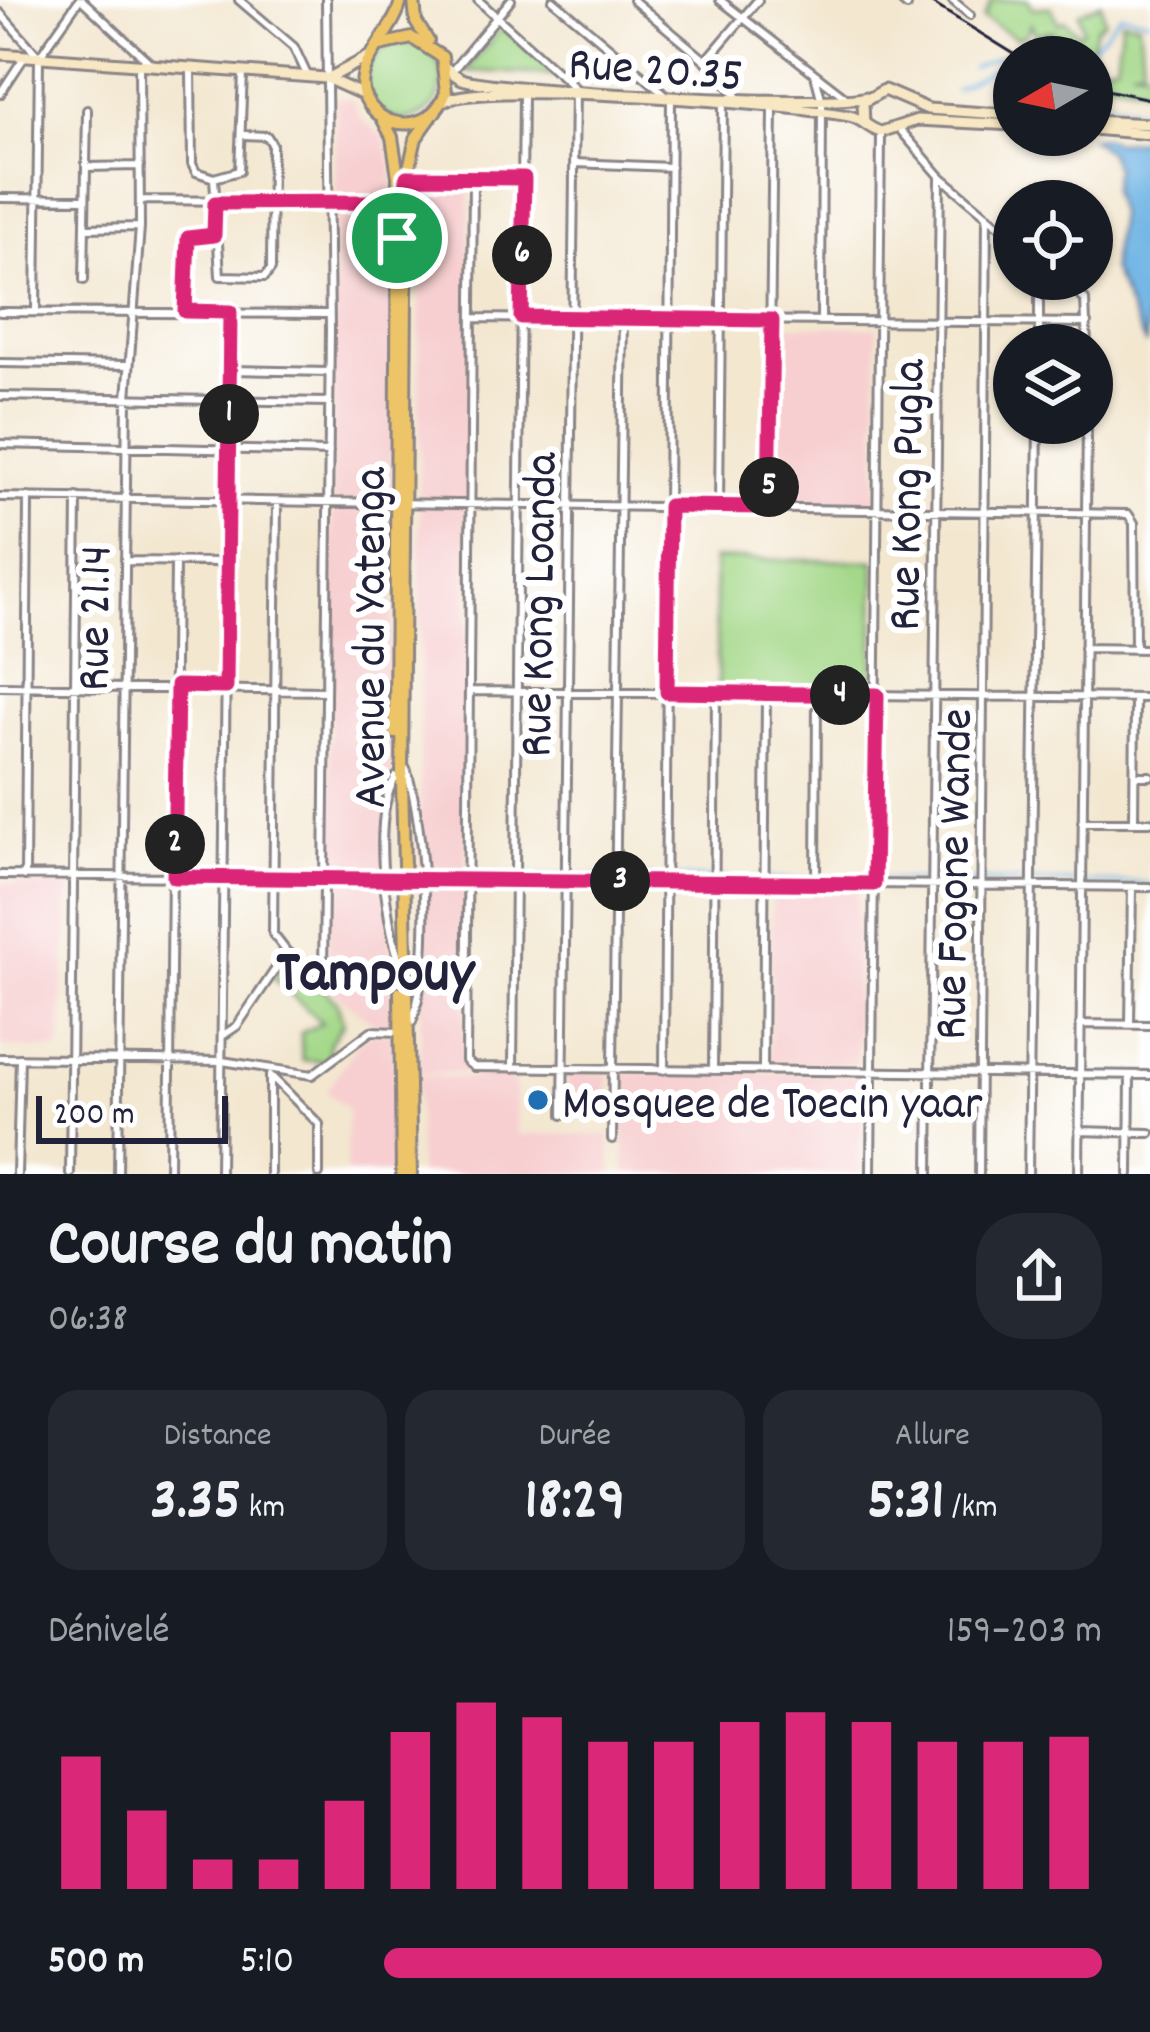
<!DOCTYPE html>
<html lang="fr">
<meta charset="utf-8">
<style>
body{margin:0;font-family:Dekko,sans-serif;background:#242831;color:#f1f3f6;height:100vh;display:flex;flex-direction:column;font-size:45px;white-space:nowrap}
*{box-sizing:border-box;margin:0}
p{font-size:39px;color:#9ea1a6}
.icon{flex:none;width:66px;height:66px;fill:none;stroke:currentColor;stroke-width:2;stroke-linecap:round;stroke-linejoin:round}
.map{position:relative;height:1174px;overflow:hidden}
.details{display:flex;flex-direction:column;background:#171b24;flex:1}
.details>*{flex:none}
.needle{width:78px;rotate:261deg}
.tools{position:absolute;left:993px;top:36px;display:grid;gap:24px}
.tools a{display:grid;place-items:center;width:120px;height:120px;border-radius:50%;background:#171b24;box-shadow:0 3px 9px #0004;font-size:60px}
.scale{position:absolute;left:36px;bottom:30px;width:192px;box-sizing:border-box;padding-left:12px;border:6px solid #22223b;border-top:0;font-size:33px;line-height:42px;white-space:nowrap;color:#22223b;-webkit-text-stroke:9px #fff;paint-order:stroke}
.pin{position:absolute;display:grid;place-items:center;width:102px;height:102px;color:#fff;margin:-51px;border:6px solid #fff;border-radius:50%;box-shadow:0 3px 12px #0007}
.km{position:absolute;width:60px;height:60px;margin:-30px;border-radius:50%;background:#222;color:#fff;font-size:33px;line-height:60px;text-align:center}
.round{display:grid;place-items:center;flex:none;width:126px;height:126px;border-radius:48px;background:#242831}
.head{display:flex;align-items:center;justify-content:space-between;height:204px;padding:0 48px}
h1{font-size:66px;font-weight:700;line-height:90px}
.stats{display:grid;grid-template-columns:repeat(3,1fr);gap:18px;height:204px;padding:12px 48px}
.stats div{display:grid;align-content:center;border-radius:30px;background:#242831;text-align:center}
.stats b{font-size:60px;font-weight:700}
.stats small{font-size:33px;font-weight:400}
.stats p{font-size:33px}
.chart{height:336px;padding:24px 48px}
.chart p{display:flex;justify-content:space-between}
.chart svg{width:100%;height:216px;margin-top:12px;stroke:#db2777;stroke-width:6}
ul{padding:0 48px;list-style:none;font-size:39px}
li{display:grid;grid-template-columns:192px 144px 1fr;align-items:center;height:90px}
li i{height:30px;border-radius:15px;background:#db2777}
.map>svg:first-child{display:block}
.built{fill:#f7cfd0}
.green{fill:#a4d889;stroke:#637d62;stroke-width:3}
.water{fill:#6db3e4;stroke:#486a90;stroke-width:3}
.lines{fill:none;stroke-linecap:round;stroke-linejoin:round}
.stream{stroke:#6db3e4;stroke-width:3}
.street-casing{stroke:#8a8486;stroke-width:12}
.secondary-casing{stroke:#8a8486;stroke-width:15}
.primary-casing{stroke:#8a8486;stroke-width:16}
.street{stroke:#fff;stroke-width:6}
.secondary{stroke:#f8e7c3;stroke-width:9}
.primary{stroke:#eec469;stroke-width:10}
.rail{stroke:#22223b;stroke-width:3}
.route-casing{stroke:#fff;stroke-width:24}
.route{stroke:#db2777;stroke-width:15}
.poi-dot{fill:#1f6fb2;stroke:#fff;stroke-width:4.5}
.labels{text-anchor:middle;stroke-width:12;stroke-linejoin:round;paint-order:stroke}
.street-label{font-size:48px;fill:#22223b;stroke:#fff}
.poi-label{font-size:48px;fill:#22223b;stroke:#fff;text-anchor:start}
.district-label{font-size:60px;font-weight:bold;fill:#22223b;stroke:#fff}
</style>
<div class="map">
<svg width="1150" height="1174" viewBox="0 0 1150 1174">
<rect width="100%" height="100%" fill="#fff"/>
<filter id="ink" filterUnits="userSpaceOnUse"><feTurbulence type="fractalNoise" baseFrequency=".00833" numOctaves="2"/><feDisplacementMap in="SourceGraphic" scale="24" xChannelSelector="R" yChannelSelector="G"/><feConvolveMatrix kernelMatrix="1 2 1 2 8 2 1 2 1" color-interpolation-filters="sRGB"/></filter>
<filter id="wash" filterUnits="userSpaceOnUse"><feTurbulence type="fractalNoise" baseFrequency=".004" numOctaves="4" result="noise"/><feDisplacementMap in="SourceGraphic" scale="48" xChannelSelector="R" yChannelSelector="G"/><feGaussianBlur stdDeviation="2.7" result="paint"/><feColorMatrix in="noise" values="0 0 0 0 0 0 0 0 0 0 0 0 0 0 0 0 0 1.4 0 .05"/><feComposite in="paint" operator="in"/></filter>
<g filter="url(#wash)">
<rect width="100%" height="100%" fill="#f3e7d0"/>
<!-- built -->
<path class="built" d="M336,97L352,99L360,119L383,135L393,170L392,1025H376L328,988Z
M419,182H470L464,1073H421Z
M774,325L877,327L876,505L773,503Z
M0,883L69,886L60,1050L0,1047Z
M772,887L857,889V1064L770,1062Z
M371,1033L393,1034L398,1174H346L347,1108L326,1092L358,1043Z
M514,1071L518,1134L609,1135L612,1174H418L417,1075L472,1079L480,1072Z
M567,1071L609,1074V1116L567,1114Z
M789,1072L866,1076L858,1174H626L620,1073Z"/>
<!-- green -->
<path class="green" d="M992,0H1029L1032,8L1051,7L1059,23L1065,20L1078,33L1083,30L1079,13L1101,3L1105,21L1096,28L1091,47L1103,65L1116,63L1122,20L1139,23L1143,66L1131,68L1150,69V89L1096,78L1092,57H1063L1038,47L1052,31L1036,34L1031,24L1025,36L1016,38L983,18Z
M502,27L561,75L466,71Z
M366 81a38 38 0 1 1 76 0a38 38 0 1 1-76 0Z
M714,559L875,561L873,692L718,688Z
M289,958L337,1002L343,1023L330,1043L328,1062L302,1060L301,1033L322,1023L273,978Z"/>
<!-- water -->
<path class="water" d="M1103,137L1114,142L1150,140L1146,345L1111,269L1118,214L1111,191L1115,168L1108,152L1090,138Z"/>
<g class="lines">
<!-- stream -->
<path class="stream" d="M1094,45L1121,14L1150,20
M972,68L999,57L1014,63
M956,89L1010,60
M1092,96L1150,114
M735,112L836,119
M435,875L1150,883
M1085,889L1150,891"/>
</g>
</g>
<g filter="url(#ink)">
<g class="lines">
<!-- street casing -->
<g class="street-casing">
<path id="street" d="M82,0L151,64
M239,0L294,47L308,77
M478,0L575,88L563,1115
M553,0L665,94
M633,0L706,61L739,98
M720,0L845,97
M900,0L907,6
M952,0L970,15
M0,13L39,57L36,312
M39,57L79,0
M706,61L758,0
M191,69L192,164L196,172L214,178L239,171L243,73
M452,71L511,0
M815,75L822,102L821,321
M0,94L25,56
M897,126L940,176L1014,238
M574,163L671,167
M86,167L140,166
M408,177L524,179
M473,177L466,1061L474,1067L1150,1075
M214,178L220,276L265,277L271,269L272,144L267,136L244,135
M0,198L85,199
M141,200L368,202L394,236
M85,228L140,227
M1062,279L1085,300L1087,345
M84,280L87,110
M185,311L188,238L214,235
M0,312L327,314
M472,318L1087,323
M1039,345V279
M0,363L128,365
M230,370L329,372
M0,396L329,402
M0,444L329,452
M0,497L1128,514L1134,523L1135,649
M277,502L273,934L287,952L323,975
M719,506L723,102
M768,507L773,109
M125,561L227,562
M1084,648L1150,649
M0,686L326,691
M470,691L1150,698
M406,769C426,825 432,966 412,1022
M1135,776H1150
M396,777C371,814 385,918 399,960
M1082,822H1150
M1134,822L1135,700
M0,875L1150,887
M25,876L28,497
M816,888L817,695
M323,975L330,330L326,0
M1080,1024L1150,1025
M1130,1024L1132,887
M222,1036L237,1026L287,952
M0,1058L222,1061L312,1075L371,1031L400,1032
M513,1068L523,94
M763,1068L766,694
M664,1070L671,96
M713,1070L716,693
M270,1075L319,1124V1174
M1079,1131L1150,1133
M612,1139L623,318
M17,1174L20,1058
M70,1174L77,497
M118,1174L127,398L140,227L139,64
M169,1174L175,561
M220,1174L230,312
M270,1174V1076
M871,1174L881,134
M929,1174L940,176
M979,1174L987,215
M1028,1174L1038,423
M1079,1174L1087,423
M1129,1174L1130,1076"/>
</g>
<!-- secondary casing -->
<g class="secondary-casing">
<path id="secondary" d="M0,54L326,78L364,95
M446,68C451,72 456,76 462,79C495,91 835,108 866,97
M331,77L370,56
M443,101C492,80 784,104 849,116C862,118 868,129 881,132L917,120L1014,125
M1092,121L1150,124
M864,123L863,102L884,90L928,109L1014,115
M1092,129L1150,134"/>
</g>
<!-- primary casing -->
<g class="primary-casing">
<path id="primary" d="M414,0L416,22L428,41
M380,45L412,38L442,57L446,92C440,108 429,120 412,123C399,125 385,121 376,112C336,75 395,37 401,0
M381,116L392,137L398,176L395,733
M400,992L402,1174
M411,1174L402,778L407,177L416,138L436,110"/>
</g>
<!-- street -->
<use href="#street" class="street"/>
<!-- secondary -->
<use href="#secondary" class="secondary"/>
<!-- primary -->
<use href="#primary" class="primary"/>
<!-- rail -->
<path class="rail" d="M927,0L1019,57
M1092,87L1150,99"/>
</g>
</g>
<g class="lines" filter="url(#ink)">
<!-- route casing -->
<g class="route-casing">
<path id="route" d="M407,177L524,178L521,317L772,320L769,507L669,506L667,692L877,695L874,884L174,877L177,686L226,687L230,312L185,311L188,238L214,235L215,203L368,202L397,238V273L405,274Z"/>
</g>
<!-- route -->
<use href="#route" class="route"/>
</g>
<!-- markers -->
<circle class="poi-dot" cx="538" cy="1100" r="12"/>
<g class="labels">
<!-- street labels -->
<g class="street-label">
<text transform="translate(656 66) rotate(4)" y="17">Rue 20.35</text>
<text transform="translate(903 495) rotate(-89)" y="17">Rue Kong Pugla</text>
<text transform="translate(535 605) rotate(-89)" y="17">Rue Kong Loanda</text>
<text transform="translate(91 618) rotate(-89)" y="17">Rue 21.14</text>
<text transform="translate(367 638) rotate(-90)" y="17">Avenue du Yatenga</text>
<text transform="translate(950 874) rotate(-89)" y="17">Rue Fogone Wande</text>
</g>
<!-- poi labels -->
<g class="poi-label">
<text x="562" y="1117">Mosquee de Toecin yaar</text>
</g>
<!-- district labels -->
<g class="district-label">
<text x="375" y="989">Tampouy</text>
</g>
</g>
</svg>
<div class="tools">
<a><svg class="needle" viewBox="-14 -14 28 28"><path d="M0-13l5 13h-10z" fill="#e53935"/><path d="M0 13l5-13h-10z" fill="#9ea1a6"/></svg></a>
<a><svg class="icon" aria-label="locate" viewBox="0 0 24 24"><circle cx="12" cy="12" r="6"/><path d="M12 2v4M12 18v4M2 12h4M18 12h4"/></svg></a>
<a><svg class="icon" aria-label="layers" viewBox="0 0 24 24"><path d="M12 4l9 5-9 5-9-5zM3 14l9 5 9-5"/></svg></a>
</div>
<div class="scale">200 m</div>
<div class="pin" style="left:397px;top:238px;background:#1e9e55"><svg class="icon" aria-label="arrive" viewBox="0 0 24 24"><path d="M6 21V4h12l-3 4 3 4H6"/></svg></div>
<b class="km" style="left:229px;top:414px">1</b>
<b class="km" style="left:175px;top:844px">2</b>
<b class="km" style="left:620px;top:881px">3</b>
<b class="km" style="left:840px;top:695px">4</b>
<b class="km" style="left:769px;top:487px">5</b>
<b class="km" style="left:522px;top:255px">6</b>
</div>
<section class="details">
<div class="head"><div><h1>Course du matin</h1><p>06:38</p></div><a class="round"><svg class="icon" aria-label="share" viewBox="0 0 24 24"><path d="M12 15V3M7 8l5-5 5 5M5 13v7h14v-7"/></svg></a></div>
<div class="stats">
<div><p>Distance</p><b>3.35<small> km</small></b></div>
<div><p>Durée</p><b>18:29</b></div>
<div><p>Allure</p><b>5:31<small> /km</small></b></div>
</div>
<div class="chart"><p><span>Dénivelé</span>159–203 m</p>
<svg viewBox="0 0 160 44" preserveAspectRatio="none"><path d="M5 44V17M15 44V28M25 44V38M35 44V38M45 44V26M55 44V12M65 44V6M75 44V9M85 44V14M95 44V14M105 44V10M115 44V8M125 44V10M135 44V14M145 44V14M155 44V13"/></svg>
</div>
<ul>
<li><b>500 m</b>5:10<i style="width:100%"></i></li>
</ul>
</section>
